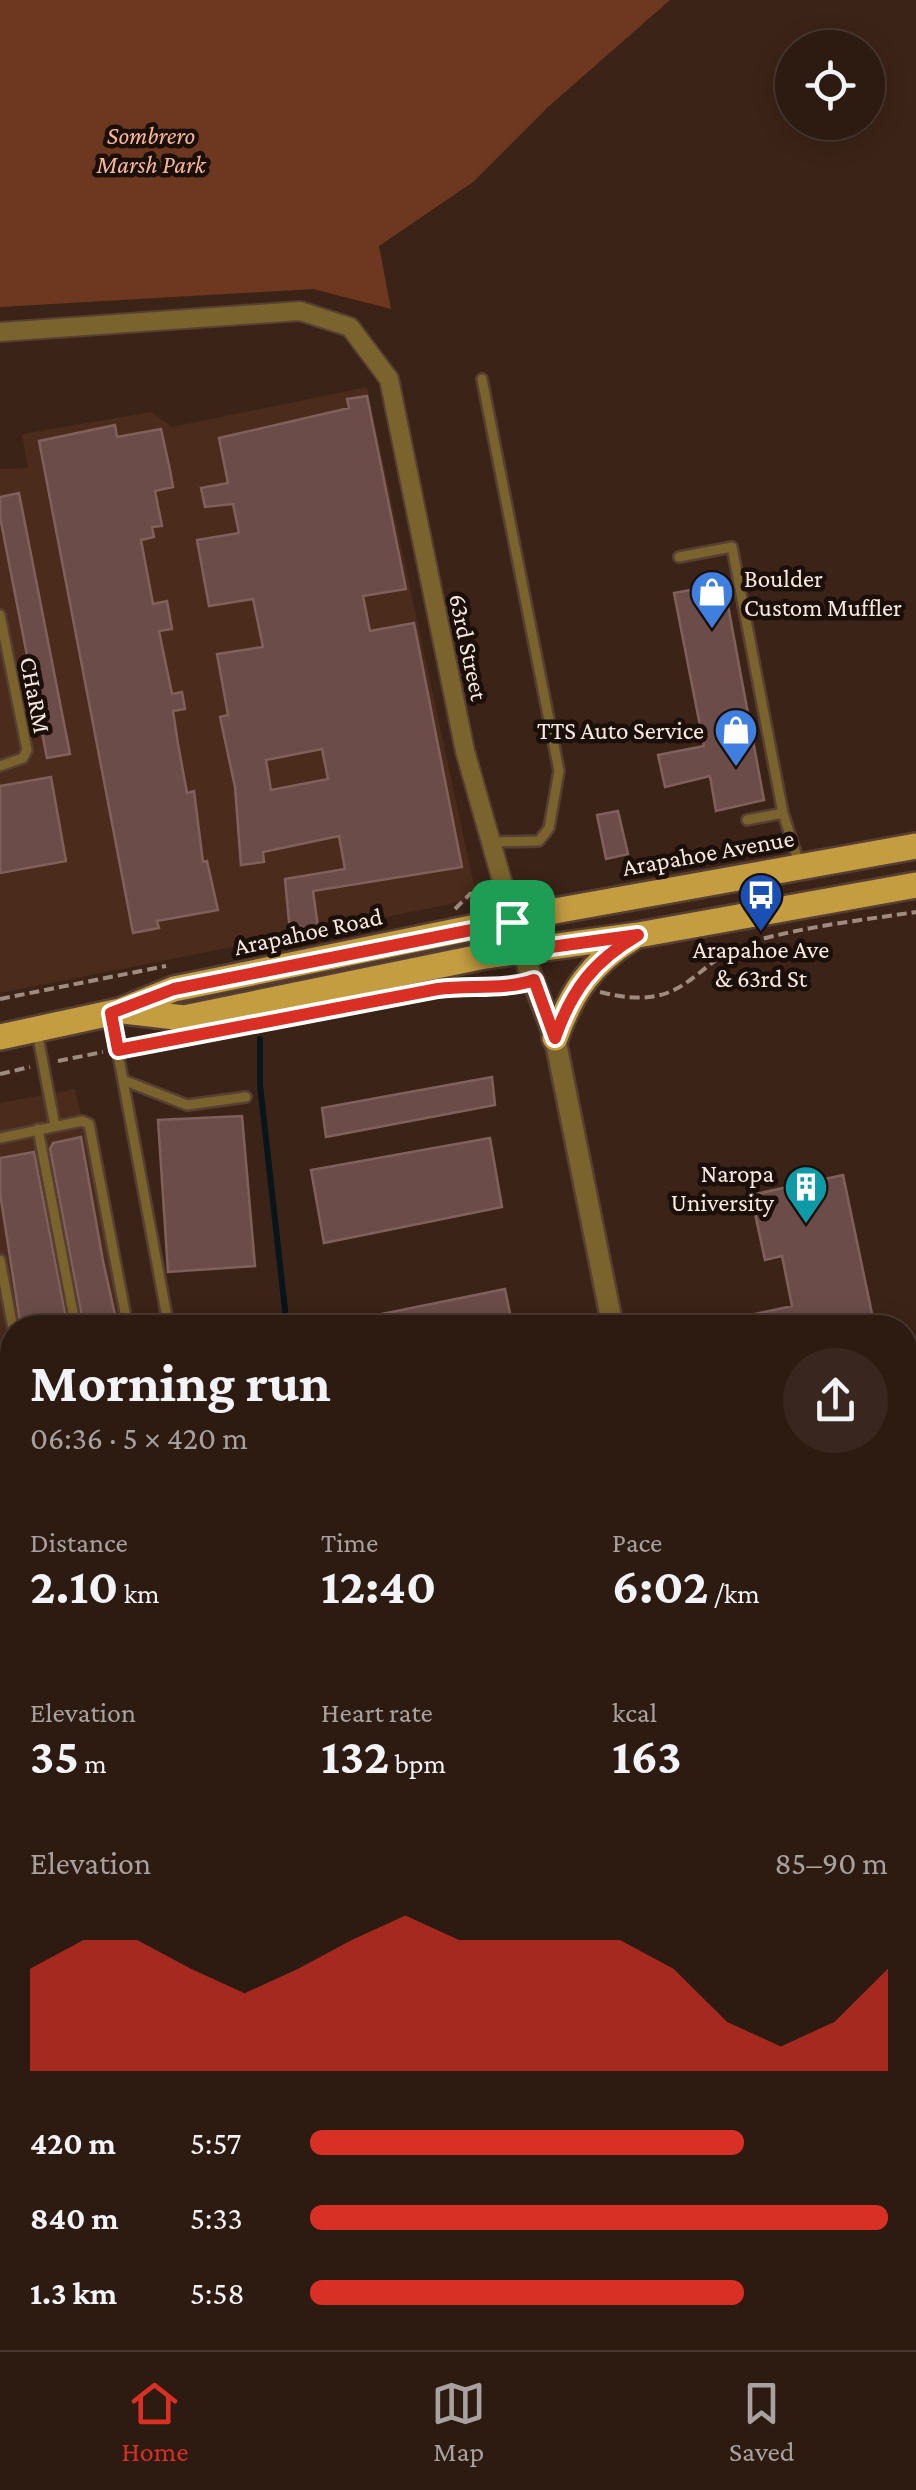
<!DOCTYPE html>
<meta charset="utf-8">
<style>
body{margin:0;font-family:"Crimson Pro",serif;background:#39271f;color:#f1f3f6;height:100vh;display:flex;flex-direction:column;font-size:38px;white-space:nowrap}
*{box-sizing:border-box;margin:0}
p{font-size:32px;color:#a7a19f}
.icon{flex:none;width:55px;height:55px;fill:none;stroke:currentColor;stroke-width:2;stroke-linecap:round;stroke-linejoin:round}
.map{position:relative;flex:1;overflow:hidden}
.sheet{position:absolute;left:0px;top:1315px;width:918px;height:1035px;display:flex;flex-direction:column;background:#2d1a11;border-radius:40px 40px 0 0;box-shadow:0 5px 25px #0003,0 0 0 2px #483831}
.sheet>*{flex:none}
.tools{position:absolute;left:775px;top:30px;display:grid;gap:20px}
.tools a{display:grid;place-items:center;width:110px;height:110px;border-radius:50%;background:#2d1a11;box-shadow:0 5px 25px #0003,0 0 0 2px #483831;font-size:50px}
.pin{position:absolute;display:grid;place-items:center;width:85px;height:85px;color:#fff;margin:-42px;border-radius:20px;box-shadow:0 5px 15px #0006}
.round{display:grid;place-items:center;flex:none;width:105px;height:105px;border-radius:52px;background:#39271f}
.summary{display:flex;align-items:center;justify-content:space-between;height:170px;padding:0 30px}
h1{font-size:55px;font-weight:700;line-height:75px}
.metrics{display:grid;grid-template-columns:repeat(3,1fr);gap:15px;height:170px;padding:10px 30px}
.metrics div{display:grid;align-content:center}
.metrics b{font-size:50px;font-weight:700}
.metrics small{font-size:28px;font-weight:400}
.metrics p{font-size:28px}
.chart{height:280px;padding:20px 30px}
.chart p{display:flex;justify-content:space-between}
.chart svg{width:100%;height:180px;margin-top:10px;fill:#d93025;opacity:.7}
ul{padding:0 30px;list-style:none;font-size:32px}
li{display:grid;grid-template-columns:160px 120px 1fr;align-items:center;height:75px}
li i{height:25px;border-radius:12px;background:#d93025}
.dock{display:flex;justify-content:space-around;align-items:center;height:140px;border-top:2px solid #483831;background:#2d1a11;font-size:28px;color:#a7a19f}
.dock a{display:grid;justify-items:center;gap:5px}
.dock .selected{color:#d93025}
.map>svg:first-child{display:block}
.built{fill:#4a2b1c}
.green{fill:#6d381f}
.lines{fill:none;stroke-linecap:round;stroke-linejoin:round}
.stream{stroke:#08151b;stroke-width:6}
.building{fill:#6b4c48;stroke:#81605c;stroke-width:2.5;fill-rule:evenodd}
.service-casing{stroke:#573f33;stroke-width:14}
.minor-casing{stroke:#573f33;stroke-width:22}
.tertiary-casing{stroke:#573f33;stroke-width:25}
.primary-casing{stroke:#573f33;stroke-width:30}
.path{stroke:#a08b81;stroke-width:4;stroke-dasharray:10 5;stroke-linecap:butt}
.service{stroke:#7b632d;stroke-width:9}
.minor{stroke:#7b632d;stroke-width:18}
.tertiary{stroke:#7b632d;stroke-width:20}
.primary{stroke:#c49d41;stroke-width:25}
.rail-casing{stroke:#b19d94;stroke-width:10}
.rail{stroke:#1b0f0a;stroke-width:6;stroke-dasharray:19;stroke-linecap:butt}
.route-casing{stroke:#fff;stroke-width:20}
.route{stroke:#d93025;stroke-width:12}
.labels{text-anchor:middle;stroke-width:9;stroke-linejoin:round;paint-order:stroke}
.park-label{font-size:25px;font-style:italic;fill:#f8b699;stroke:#1b0f0a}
.poi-label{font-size:25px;fill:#fae9e1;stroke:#1b0f0a;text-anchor:end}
.street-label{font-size:25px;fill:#fae9e1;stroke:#1b0f0a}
</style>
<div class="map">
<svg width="916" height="2350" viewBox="0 0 916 2350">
<rect width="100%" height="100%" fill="#3c2317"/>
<!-- built -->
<path class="built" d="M367,387L477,899L0,993V469L28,468L22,434L152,412L172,427Z
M75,1089L130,1327L12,1328V1530L0,1531V1103Z
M12,1678V2338H471L473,2350H0V1685Z"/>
<!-- green -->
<path class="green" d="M0,0H670L548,107L473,182L379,246L391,309L313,289L0,307Z"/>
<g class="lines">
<!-- stream -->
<path class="stream" d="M260,1039V1085L287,1328"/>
</g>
<!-- building -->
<path class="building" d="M367,396L406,589L363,596L370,631L414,623L462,867L313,891L318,927L290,932L285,879L345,869L339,836L263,852L264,862L241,865L235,787L220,717L228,715L217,654L263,647L253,599L209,606L197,540L239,533L233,504L205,507L201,488L228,483L219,438L349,408L347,399ZM322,749L328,779L271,790L266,760Z
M115,425L117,437L161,429L170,470L173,487L155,491L162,526L152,527L154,537L141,540L153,604L167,601L172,629L159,631L172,694L182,692L185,709L173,711L178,744L187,793L194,791L203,862L207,861L218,910L157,921L159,928L133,933L39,441Z
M19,493L70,754L47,758L0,517V497Z
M724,584L764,800L716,811L710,776L665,787L658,755L704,746L674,593Z
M51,777L66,861L0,873V786Z
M618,811L628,854L606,859L597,815Z
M492,1077L495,1105L326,1137L322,1108Z
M242,1116L255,1266L168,1272L158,1120Z
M81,1137L103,1261L118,1328H84L50,1149L53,1143Z
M490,1138L502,1207L324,1243L311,1170Z
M34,1152L68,1328H21L0,1193V1158Z
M843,1175L875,1328H722V1321L792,1306L782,1256L765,1260L751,1195Z
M505,1289L513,1328H352V1320Z"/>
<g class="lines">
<!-- service casing -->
<g class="service-casing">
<path id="service" d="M482,379L559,771L549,828L539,841L492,842
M679,557L732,547L783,813
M0,615L27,750L23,758L0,766
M747,820L783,813L799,863
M111,1016L169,1328
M37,1032L55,1126
M123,1080L187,1105L246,1097
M38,1129L76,1328
M0,1138L82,1121L89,1124L128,1328
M0,1260L13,1328
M0,1527H12
M0,1663L12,1656
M905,2017L916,2032
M905,2079L916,2073
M0,2188L12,2177"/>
</g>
<!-- minor casing -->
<g class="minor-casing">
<path id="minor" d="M0,332L300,311L350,327L389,379L465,751L522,951"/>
</g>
<!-- tertiary casing -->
<g class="tertiary-casing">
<path id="tertiary" d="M522,951L555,1038L613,1328
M804,2338L807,2350"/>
</g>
<!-- primary casing -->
<g class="primary-casing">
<path id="primary" d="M124,1011L184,1018L485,956L638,935L916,885
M0,1037L120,1011L174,989L549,912L916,846
M555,1038C571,993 591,963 632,938"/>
</g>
<!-- path -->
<path class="path" d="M523,884L548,889
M455,909L470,894L484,891
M452,987L486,983L516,987
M600,992C691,1015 688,961 755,941C807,926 863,920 916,912
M0,999L166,966
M132,1047L167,1040
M58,1061L103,1052
M0,1074L30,1067"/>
<!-- service -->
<use href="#service" class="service"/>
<!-- minor -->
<use href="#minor" class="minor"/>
<!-- tertiary -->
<use href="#tertiary" class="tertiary"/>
<!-- primary -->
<use href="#primary" class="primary"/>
<!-- rail casing -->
<g class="rail-casing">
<path id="rail" d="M905,1530L916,1529
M905,1575L916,1570
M0,1579H12
M905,1591L916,1589
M905,1663L916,1658
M85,2350L99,2338"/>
</g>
<!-- rail -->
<use href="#rail" class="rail"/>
</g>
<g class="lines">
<!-- route casing -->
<g class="route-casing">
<path id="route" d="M512,922L522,951L638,935C594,961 572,989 555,1038L534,980C506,990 470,985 438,989L118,1050L111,1013L174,989Z"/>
</g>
<!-- route -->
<use href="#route" class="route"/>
</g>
<!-- icons -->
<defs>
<g id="shop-pin" transform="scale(2.25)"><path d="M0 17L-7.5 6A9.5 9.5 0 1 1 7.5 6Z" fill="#3f7fe0" stroke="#1b0f0a"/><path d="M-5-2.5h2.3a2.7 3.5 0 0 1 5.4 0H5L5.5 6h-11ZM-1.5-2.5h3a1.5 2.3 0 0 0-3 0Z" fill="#fff"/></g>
<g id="bus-pin" transform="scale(2.25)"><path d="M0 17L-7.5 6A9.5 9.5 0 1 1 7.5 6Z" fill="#1a4fb4" stroke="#1b0f0a"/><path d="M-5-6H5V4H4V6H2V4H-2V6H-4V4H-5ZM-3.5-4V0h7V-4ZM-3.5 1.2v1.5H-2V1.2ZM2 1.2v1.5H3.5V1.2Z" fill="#fff"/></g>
<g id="building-pin" transform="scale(2.25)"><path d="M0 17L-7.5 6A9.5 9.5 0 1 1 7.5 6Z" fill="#0f9aa8" stroke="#1b0f0a"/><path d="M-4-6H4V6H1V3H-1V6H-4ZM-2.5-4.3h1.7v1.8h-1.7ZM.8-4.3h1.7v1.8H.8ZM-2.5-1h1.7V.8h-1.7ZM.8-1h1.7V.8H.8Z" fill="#fff"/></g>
</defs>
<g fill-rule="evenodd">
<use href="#shop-pin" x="712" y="592"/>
<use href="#shop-pin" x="736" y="730"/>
<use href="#bus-pin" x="761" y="895"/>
<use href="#building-pin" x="806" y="1187"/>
</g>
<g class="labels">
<!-- park labels -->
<g class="park-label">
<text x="151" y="144">Sombrero<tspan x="151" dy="29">Marsh Park</tspan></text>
</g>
<!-- poi labels -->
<g class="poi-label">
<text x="744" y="587" text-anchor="start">Boulder<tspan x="744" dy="29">Custom Muffler</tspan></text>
<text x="704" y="739">TTS Auto Service</text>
<text x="761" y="958" text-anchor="middle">Arapahoe Ave<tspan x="761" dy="29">&amp; 63rd St</tspan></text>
<text x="774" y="1182">Naropa<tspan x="774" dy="29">University</tspan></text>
</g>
<!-- street labels -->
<g class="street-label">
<text transform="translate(469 647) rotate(78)" y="9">63rd Street</text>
<text transform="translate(36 695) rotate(79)" y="9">CHaRM</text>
<text transform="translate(708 852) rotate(-10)" y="9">Arapahoe Avenue</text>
<text transform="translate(308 931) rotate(-12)" y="9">Arapahoe Road</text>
</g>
</g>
</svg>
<div class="tools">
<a><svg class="icon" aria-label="locate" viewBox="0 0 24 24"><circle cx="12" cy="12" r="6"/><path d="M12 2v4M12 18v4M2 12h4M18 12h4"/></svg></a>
</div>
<div class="pin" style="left:512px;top:922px;background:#1e9e55"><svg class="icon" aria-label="arrive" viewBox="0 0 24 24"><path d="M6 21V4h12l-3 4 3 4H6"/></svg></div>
<section class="sheet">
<div class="summary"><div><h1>Morning run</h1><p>06:36 · 5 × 420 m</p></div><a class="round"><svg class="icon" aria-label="share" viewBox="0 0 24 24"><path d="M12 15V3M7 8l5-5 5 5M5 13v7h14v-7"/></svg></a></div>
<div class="metrics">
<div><p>Distance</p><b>2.10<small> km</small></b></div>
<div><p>Time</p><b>12:40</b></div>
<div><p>Pace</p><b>6:02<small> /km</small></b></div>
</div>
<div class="metrics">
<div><p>Elevation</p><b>35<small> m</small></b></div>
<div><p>Heart rate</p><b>132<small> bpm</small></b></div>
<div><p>kcal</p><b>163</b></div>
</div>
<div class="chart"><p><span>Elevation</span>85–90 m</p>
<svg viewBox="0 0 160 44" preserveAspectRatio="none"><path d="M0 44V19L10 12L20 12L30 19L40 25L50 19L60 12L70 6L80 12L90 12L100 12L110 12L120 19L130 32L140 38L150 32L160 19V44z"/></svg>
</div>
<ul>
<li><b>420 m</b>5:57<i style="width:75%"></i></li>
<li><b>840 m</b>5:33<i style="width:100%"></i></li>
<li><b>1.3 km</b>5:58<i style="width:75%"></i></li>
</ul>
</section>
</div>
<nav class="dock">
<a class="selected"><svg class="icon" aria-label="home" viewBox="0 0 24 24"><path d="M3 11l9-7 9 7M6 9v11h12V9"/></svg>Home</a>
<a><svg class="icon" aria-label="map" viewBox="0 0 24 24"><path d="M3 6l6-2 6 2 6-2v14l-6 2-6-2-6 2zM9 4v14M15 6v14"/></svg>Map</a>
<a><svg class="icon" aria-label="saved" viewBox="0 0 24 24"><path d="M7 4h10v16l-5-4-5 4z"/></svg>Saved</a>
</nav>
